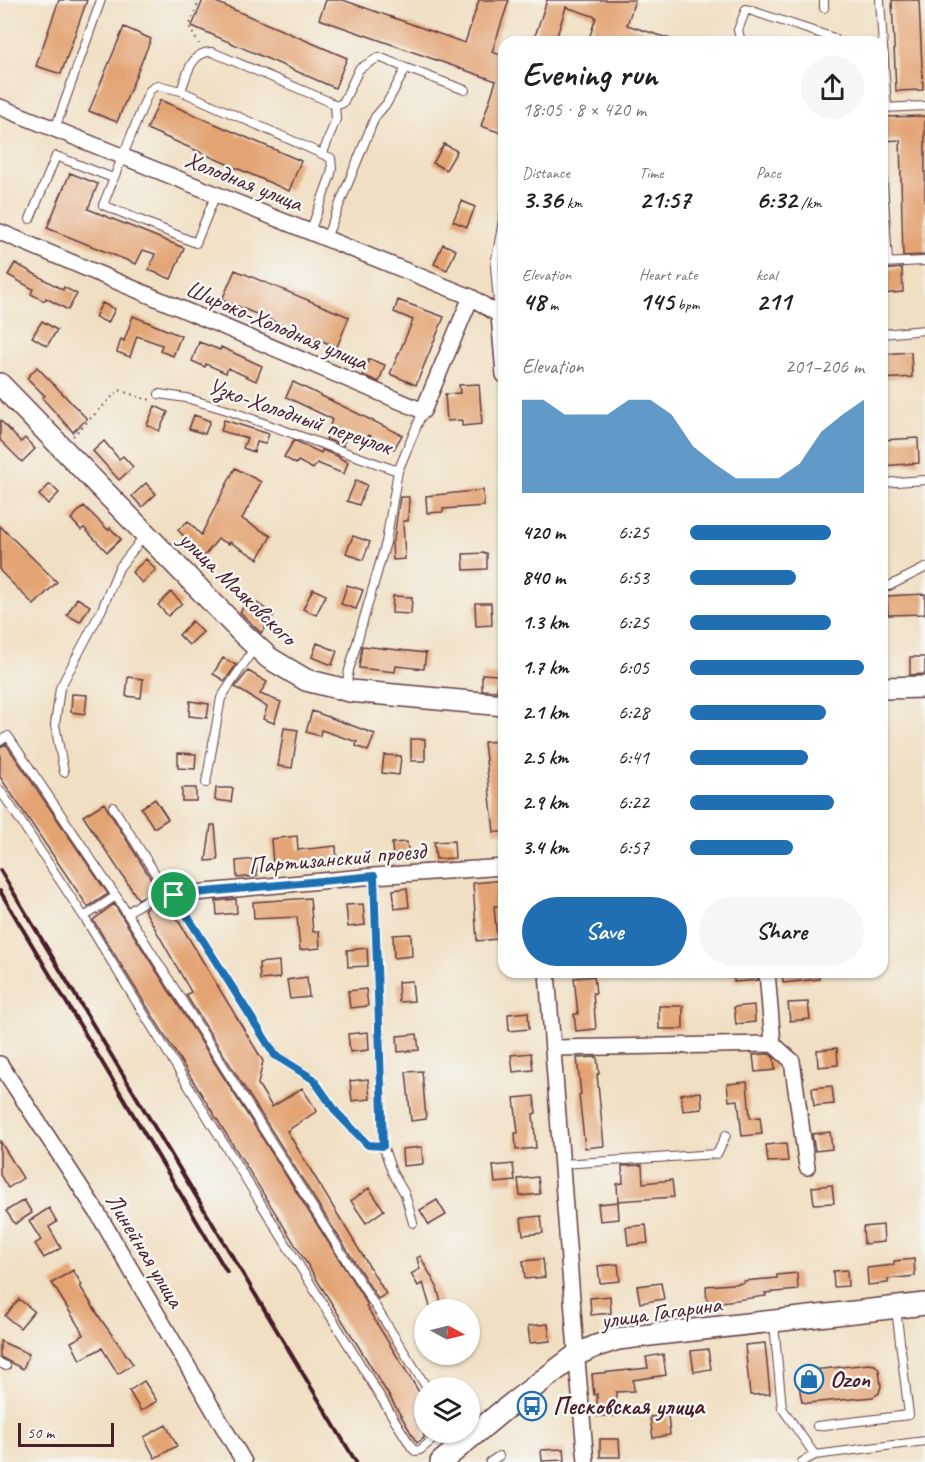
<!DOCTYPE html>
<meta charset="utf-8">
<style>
body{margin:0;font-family:Caveat,sans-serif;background:#f6f6f6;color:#202124;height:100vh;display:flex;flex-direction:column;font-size:22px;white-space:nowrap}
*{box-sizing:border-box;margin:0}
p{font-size:20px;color:#757577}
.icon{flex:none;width:33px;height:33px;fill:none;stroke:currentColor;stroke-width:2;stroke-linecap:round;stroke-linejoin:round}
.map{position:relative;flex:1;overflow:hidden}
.sheet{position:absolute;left:498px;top:36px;width:390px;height:942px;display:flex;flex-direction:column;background:#fff;border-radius:18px;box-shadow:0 2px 4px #0004}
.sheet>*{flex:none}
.needle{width:39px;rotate:97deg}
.tools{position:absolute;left:414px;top:1299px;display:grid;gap:12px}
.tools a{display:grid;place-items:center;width:66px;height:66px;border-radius:50%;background:#fff;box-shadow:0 2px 4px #0004;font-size:30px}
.scale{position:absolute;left:18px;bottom:15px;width:96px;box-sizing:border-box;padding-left:6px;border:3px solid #4a1f2b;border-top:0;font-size:16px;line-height:21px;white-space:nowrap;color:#4a1f2b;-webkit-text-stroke:4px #f6f6f2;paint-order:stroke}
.pin{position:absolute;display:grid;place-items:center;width:51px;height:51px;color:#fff;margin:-26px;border:3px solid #fff;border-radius:50%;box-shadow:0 2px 6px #0007}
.round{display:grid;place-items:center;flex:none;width:63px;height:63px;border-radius:32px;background:#f6f6f6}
.head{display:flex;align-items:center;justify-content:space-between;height:102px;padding:0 24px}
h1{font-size:33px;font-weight:600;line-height:45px}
.stats{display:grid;grid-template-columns:repeat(3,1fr);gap:9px;height:102px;padding:6px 24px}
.stats div{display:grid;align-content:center}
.stats b{font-size:26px;font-weight:600}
.stats small{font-size:16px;font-weight:400}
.stats p{font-size:16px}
.chart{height:168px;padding:12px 24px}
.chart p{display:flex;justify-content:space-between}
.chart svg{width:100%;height:108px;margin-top:6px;fill:#1f6fb2;opacity:.7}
.action{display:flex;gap:12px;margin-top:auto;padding:12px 24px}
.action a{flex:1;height:69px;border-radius:36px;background:#1f6fb2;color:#fff;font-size:24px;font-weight:600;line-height:69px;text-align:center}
.action a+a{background:#f6f6f6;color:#202124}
ul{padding:0 24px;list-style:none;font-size:20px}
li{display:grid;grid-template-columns:96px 72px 1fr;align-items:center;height:45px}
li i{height:15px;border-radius:8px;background:#1f6fb2}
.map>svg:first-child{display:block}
.building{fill:#e3a372}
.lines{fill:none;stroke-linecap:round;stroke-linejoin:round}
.lane-casing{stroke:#633c42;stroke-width:10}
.street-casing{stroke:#633c42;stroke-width:18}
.secondary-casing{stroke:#633c42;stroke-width:24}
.path{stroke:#633c42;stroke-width:2;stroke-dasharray:1.5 4.5;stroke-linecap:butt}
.lane{stroke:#fff;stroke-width:8}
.street{stroke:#fff;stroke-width:15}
.secondary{stroke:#fff;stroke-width:21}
.rail{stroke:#4a1f2b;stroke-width:4}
.route-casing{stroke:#fff;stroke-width:12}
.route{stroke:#1f6fb2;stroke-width:8}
.labels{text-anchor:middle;stroke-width:5;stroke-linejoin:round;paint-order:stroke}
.street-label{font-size:24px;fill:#4a1f2b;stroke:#f6f6f2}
.poi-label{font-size:24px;font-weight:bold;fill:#4a1f2b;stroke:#f6f6f2;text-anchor:start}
</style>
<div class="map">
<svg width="925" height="1462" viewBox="0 0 925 1462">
<rect width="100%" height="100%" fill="#f6f6f2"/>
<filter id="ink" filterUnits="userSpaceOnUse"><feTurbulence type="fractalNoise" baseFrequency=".0167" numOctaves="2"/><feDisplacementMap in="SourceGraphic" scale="12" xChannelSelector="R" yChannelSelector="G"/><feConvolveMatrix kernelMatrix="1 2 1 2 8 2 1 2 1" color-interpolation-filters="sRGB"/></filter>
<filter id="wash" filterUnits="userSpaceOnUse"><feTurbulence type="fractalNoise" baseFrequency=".008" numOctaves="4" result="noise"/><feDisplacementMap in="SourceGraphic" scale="24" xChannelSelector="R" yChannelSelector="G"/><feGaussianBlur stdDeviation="1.35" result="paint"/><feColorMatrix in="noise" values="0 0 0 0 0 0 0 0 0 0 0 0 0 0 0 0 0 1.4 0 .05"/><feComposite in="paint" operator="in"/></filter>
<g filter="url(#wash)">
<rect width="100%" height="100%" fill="#f0dfc2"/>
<g id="blocks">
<!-- building -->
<path class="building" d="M59,0H87L61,74L36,66Z
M203,0H211L347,58L335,88L192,26Z
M326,0H343L465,43L479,0H509L492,52L504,56V134L481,126L496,81L319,19Z
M547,0H635L627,25L674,40V42H588L596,17L566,7L555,42H533Z
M892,0H919L923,90L896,91Z
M124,27L151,39L117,122L89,111Z
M160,100L301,161L289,191L147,129Z
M925,116V255L903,256L900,140L882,141V117Z
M444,144L457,151L446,170L433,163Z
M70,173L98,184L88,209L184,248L171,279L149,270L155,254L143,250L136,264L47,228Z
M462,201L475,207L467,227L453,221Z
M443,244L456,250L447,270L434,264Z
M15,263L63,290L64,287L77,294L68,310L46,298L44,301L31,294L33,289L8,275Z
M902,268L903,292L882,294V270Z
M235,270L349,317L337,347L222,300Z
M398,300L444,317L416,385L390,374L413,320L394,312Z
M102,303L115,309L108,323L95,317Z
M133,316L181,336L173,356L160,351L162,345L137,336L130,357L117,352L121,339L124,341Z
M42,321L57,330L47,346L32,337Z
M199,342L220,350L221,347L262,366L256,381L228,368L226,373L206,364L205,367L192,361Z
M911,352L912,377L882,379V354Z
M369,359L385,365L379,382L363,375Z
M37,367L87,419L73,432L42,398L45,396L27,378Z
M293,382L402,435L394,449L369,435L365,441L348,432L343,445L326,439L332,419L286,397Z
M479,384L482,424L462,426V420L447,421L445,394L460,393L459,385Z
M155,406L168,412L159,431L147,425Z
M194,415L210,421L205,434L189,429Z
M0,420L21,442L25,438L35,449L22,462L0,440Z
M224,420L269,434L265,444L257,442L254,452L243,448L247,438L221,431Z
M918,438L919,463L882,466V440Z
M294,440L321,453L322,450L340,457L339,458L348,462L344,474L317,463L313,469L298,461L296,464L284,457Z
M104,441L119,459L123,456L133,467L119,480L93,451Z
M235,468L261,482L242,519L271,536L258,559L230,542L229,544L218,539L201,560L193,553L196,549L178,530L188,521L201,535Z
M356,480L367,485L359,505L347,501Z
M146,483L156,494L142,507L132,496Z
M50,484L59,493L48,504L39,495Z
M483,490L484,506L443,509V512L427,513L426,496Z
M400,497H409L408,521H403L405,559L393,560L392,543L394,538Z
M84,506L108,530L110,528L121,539L107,552L84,528L81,530L71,519Z
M0,526L57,582L34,605L0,571Z
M353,536L370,542L363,560L346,553Z
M487,553V569L464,570L463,554Z
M146,559L156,570L142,583L132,572Z
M347,585L363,590L356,609L341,604Z
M313,589L326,595L316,615L303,609Z
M171,592L182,603L168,616L158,605Z
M925,594V614L888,615L887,596Z
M393,596L412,597L411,614L392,613Z
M77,598L90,606L80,622L67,615Z
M250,598L274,615L261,633L240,612Z
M475,603H491L492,625L476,626Z
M192,621L203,632L189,645L179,635Z
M317,643L337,651L332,665L312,657Z
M362,646L426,653L424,669L396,666L395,672L359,668Z
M910,657H925V674L910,675Z
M223,658L236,665L225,681L213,674Z
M248,671L267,682L260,694L281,702L274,723L263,719L267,707L235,687Z
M482,674L498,675L497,691L482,690Z
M128,677L143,679L141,698L126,696Z
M72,694L87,695L85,714L71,712Z
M190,701L209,704L207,718L189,716Z
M312,711L375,734L368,751L356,746L357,742L321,730L320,736L306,732Z
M284,728L298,730L292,768L278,766Z
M411,739H425V761H411Z
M504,741V832H494L484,742Z
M6,744L108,894L88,907L0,777V747Z
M178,753L196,754L195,769L178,768Z
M384,755L401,756L399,775L382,773Z
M182,788H196V801H182Z
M216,788H233L231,802L215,800Z
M155,799L168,819L154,828L141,808Z
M104,803L108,810L158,890L138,899L83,816Z
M211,825H215L218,860L206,861Z
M297,836L298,850L336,846L337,864L317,865V861L273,864L271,839Z
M454,841L455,858L436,859L434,842Z
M407,842L409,859L393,860L392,843Z
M256,859L257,876L237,878L236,861Z
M504,880V906H494L497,939L477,941L473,883Z
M407,888L409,907L395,909L393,890Z
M310,898L313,932L319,931L320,948L300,950L297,917L254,919L253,902Z
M236,899L237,913L217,915L216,901Z
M160,901L167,902L263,1061L258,1084L272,1107L302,1088L317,1111L287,1131L386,1294L378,1299L186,995L191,992L144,909Z
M114,904L368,1305L366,1306L424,1400V1438L417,1443L388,1394L93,920Z
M363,904L365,925L348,927L346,905Z
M411,934L412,956L394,958L393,935Z
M367,948L368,966L348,967L347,950Z
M279,961L280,978L260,980L259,963Z
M734,972H757L758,980L734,982Z
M782,972H819V979L783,983Z
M594,976L596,993H593L596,1029L576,1031L574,1014H578L574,978Z
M307,977L309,997L290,999L287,980Z
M412,981L414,1001L399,1002L398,982Z
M366,989L368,1006L350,1008L348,991Z
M808,1002L810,1019L790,1021L788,1003Z
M754,1005L755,1022L736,1024L734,1007Z
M659,1006H683V1029H659Z
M528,1012L529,1029L509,1031L508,1014Z
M368,1032L369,1050L350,1052L348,1034Z
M417,1034L419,1050L398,1052L397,1036Z
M837,1048L838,1065L818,1067L817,1050Z
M531,1053L533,1070L513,1072L511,1055Z
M769,1054L774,1058L775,1070L755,1072L753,1055Z
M597,1057L599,1074H597L604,1146L585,1148L579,1095L581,1094L577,1058Z
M422,1071L426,1119L411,1121L406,1072Z
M368,1079L370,1099L352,1101L350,1081Z
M747,1082L750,1118L760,1117L762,1134L742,1136L738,1100L729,1101L727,1084Z
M832,1086L834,1104L814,1106L812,1088Z
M701,1092L702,1109L683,1111L681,1094Z
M534,1096L536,1113L533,1114L536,1148L516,1150L515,1133H518L514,1098Z
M830,1132L832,1149L815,1151L812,1134Z
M0,1141L23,1178L8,1188L0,1175Z
M786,1143L788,1161L768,1162L766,1145Z
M422,1147L423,1164L403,1166L402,1149Z
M513,1164L515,1181L495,1183L493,1166Z
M642,1165L643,1183L672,1180L674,1197L618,1201L617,1184L623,1183L622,1166Z
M538,1177L540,1194L520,1196L518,1179Z
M832,1185L834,1203L814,1204L812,1187Z
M369,1188L384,1210L366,1223L351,1201Z
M24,1200L32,1213L15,1224L6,1211Z
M437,1200L446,1215L429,1225L420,1210Z
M618,1202L619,1219L600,1221L598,1204Z
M49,1208L57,1222L49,1227L61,1248L44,1258L35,1244L41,1240L29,1221Z
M541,1216L543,1233L523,1235L521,1218Z
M646,1225L648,1243L628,1245L626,1227Z
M883,1225L884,1242L864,1244L863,1227Z
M420,1256L437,1287L443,1310H431L423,1283L418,1286L411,1274L420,1269L417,1258Z
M543,1259L545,1277L525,1279L523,1261Z
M914,1259L915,1276L888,1279V1283L868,1285L867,1268L894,1265V1261Z
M618,1264L620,1281L600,1283L598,1266Z
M73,1270L82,1285L80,1286L102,1321L133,1364L118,1374L102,1348L80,1360L71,1342L84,1335L52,1283Z
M847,1270L848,1286L834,1287L833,1271Z
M797,1273L798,1290L765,1293L766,1296L707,1304L706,1286L744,1283V1281L777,1278V1275Z
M661,1283L664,1299L640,1303L637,1286Z
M610,1296L611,1313L591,1315L590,1298Z
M19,1299L34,1311L20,1328L5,1316Z
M548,1324L550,1341L530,1343L528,1326Z
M0,1341L29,1354L23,1369L0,1357Z
M765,1343L770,1394L750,1395L745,1345Z
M708,1349L711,1369L694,1372L691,1351Z
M663,1354L666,1375L633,1380L634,1391L616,1392V1416H597V1394L594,1395L592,1374L648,1368L646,1357Z
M869,1364L875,1365L879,1370L881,1386L879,1393L873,1397L808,1403L802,1402L798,1380L799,1375L804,1371Z
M144,1381L157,1401L141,1411L129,1391Z
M668,1415L670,1435L653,1438L650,1417Z
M166,1425L177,1446L155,1458L144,1437Z
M600,1439H619L620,1457H600Z
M564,1449L565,1460L542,1461L541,1450Z"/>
</g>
</g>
<g filter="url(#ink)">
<use href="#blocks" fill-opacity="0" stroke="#633c42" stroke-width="1.5"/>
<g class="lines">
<!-- lane casing -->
<g class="lane-casing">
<path id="lane" d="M880,0L887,108
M824,8V0
M741,42L738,30L746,9L834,38V42
M181,91C187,75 191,51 212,52L328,101L335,106L336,119L323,153
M335,106L343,103L359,69L379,57L406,68
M882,108L925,106
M55,129L101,0
M882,165L888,263
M216,194L196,243L103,205L149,91L157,85L181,91L331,158L332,169L330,177L310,232
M30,219L56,156L113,178
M326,238L375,117L387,103L406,68L465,90
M882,263L925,261
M499,315L495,265L504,215
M882,334L925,330
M159,394L186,398L227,410L398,471L423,411
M882,483L925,480
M882,586H889L925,568
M346,688L349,670L386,542L398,471
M0,741L8,736L116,896L427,1388
M64,772L55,725L60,688L102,609L119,568L145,535
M206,783L221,698L255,647
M0,790L84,917L412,1448L415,1451L420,1450L442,1432
M113,807L165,889L174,895L275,1055L313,1079L337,1113L368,1145L383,1146
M374,876L383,1146L392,1172L405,1194L413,1223
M127,913C142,903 153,893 172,895
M84,917L116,896
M562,1164L717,1154L726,1135
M774,1324L782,1408L815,1455
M0,1363L6,1366
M817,1426L909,1415L896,1309
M490,1462L499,1456
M802,1462L815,1455L925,1441"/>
</g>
<!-- street casing -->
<g class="street-casing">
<path id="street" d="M0,107L471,297L499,315L504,375
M0,232L423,411L471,297
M174,895L374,876L504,867
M547,972L575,1338L586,1462
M767,972L773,1044L792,1061L807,1167
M553,1048L773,1044
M0,1064L97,1212L244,1462"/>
</g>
<!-- secondary casing -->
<g class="secondary-casing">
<path id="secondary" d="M0,384L242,633L269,658L306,680L350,691L504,705
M882,688L925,687
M441,1462L501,1412L576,1355L596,1346L618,1339L658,1334L925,1304"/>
</g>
<!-- path -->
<path class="path" d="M196,0L198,4L189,27L199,44
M73,436L119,390L148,400L151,398"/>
<!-- lane -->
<use href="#lane" class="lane"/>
<!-- street -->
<use href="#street" class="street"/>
<!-- secondary -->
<use href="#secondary" class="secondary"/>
<!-- rail -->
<path class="rail" d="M0,870L356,1462
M0,891L227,1272"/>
</g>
</g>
<g class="lines" filter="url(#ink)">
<!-- route casing -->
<g class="route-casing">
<path id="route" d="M374,876L383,1146L368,1145L337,1113L313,1079L275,1055L174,895Z"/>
</g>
<!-- route -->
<use href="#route" class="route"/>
</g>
<!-- icons -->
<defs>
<g id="shop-ring" transform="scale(1.5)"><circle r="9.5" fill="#f6f6f2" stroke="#1f6fb2" stroke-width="1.5"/><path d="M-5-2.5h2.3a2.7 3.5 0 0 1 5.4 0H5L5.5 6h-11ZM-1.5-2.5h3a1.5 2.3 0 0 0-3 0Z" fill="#1f6fb2"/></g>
<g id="bus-ring" transform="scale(1.5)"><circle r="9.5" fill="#f6f6f2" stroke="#1f6fb2" stroke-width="1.5"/><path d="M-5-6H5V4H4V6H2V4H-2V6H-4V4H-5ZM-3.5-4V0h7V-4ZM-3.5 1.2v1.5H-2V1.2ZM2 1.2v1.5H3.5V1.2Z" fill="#1f6fb2"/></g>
</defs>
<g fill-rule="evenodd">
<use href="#shop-ring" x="809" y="1379"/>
<use href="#bus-ring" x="532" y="1406"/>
</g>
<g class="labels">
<!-- street labels -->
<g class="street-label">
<text transform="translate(244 181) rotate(22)" y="8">Холодная улица</text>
<text transform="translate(277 325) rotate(23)" y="8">Широко-Холодная улица</text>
<text transform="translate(300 416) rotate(19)" y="8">Узко-Холодный переулок</text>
<text transform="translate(238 588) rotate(44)" y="8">улица Маяковского</text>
<text transform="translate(337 858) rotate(-5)" y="8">Партизанский проезд</text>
<text transform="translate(145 1250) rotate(59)" y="8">Линейная улица</text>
<text transform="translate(661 1312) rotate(-8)" y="8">улица Гагарина</text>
</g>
<!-- poi labels -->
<g class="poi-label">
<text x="830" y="1387">Ozon</text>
<text x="553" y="1414">Песковская улица</text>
</g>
</g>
</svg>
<div class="tools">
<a><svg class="needle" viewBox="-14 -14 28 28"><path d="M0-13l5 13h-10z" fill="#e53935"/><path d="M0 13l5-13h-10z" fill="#757577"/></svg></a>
<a><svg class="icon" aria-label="layers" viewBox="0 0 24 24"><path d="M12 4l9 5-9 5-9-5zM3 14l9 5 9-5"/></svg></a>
</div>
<div class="scale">50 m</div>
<div class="pin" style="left:174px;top:895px;background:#1e9e55"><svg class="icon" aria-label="arrive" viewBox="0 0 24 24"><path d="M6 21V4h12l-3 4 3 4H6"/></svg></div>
<section class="sheet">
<div class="head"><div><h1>Evening run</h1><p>18:05 · 8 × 420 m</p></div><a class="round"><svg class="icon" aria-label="share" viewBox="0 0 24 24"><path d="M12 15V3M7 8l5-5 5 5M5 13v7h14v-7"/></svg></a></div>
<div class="stats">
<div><p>Distance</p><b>3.36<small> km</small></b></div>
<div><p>Time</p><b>21:57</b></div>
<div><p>Pace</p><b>6:32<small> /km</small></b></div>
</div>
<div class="stats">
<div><p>Elevation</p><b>48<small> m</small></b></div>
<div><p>Heart rate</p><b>145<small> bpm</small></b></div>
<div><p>kcal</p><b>211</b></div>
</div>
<div class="chart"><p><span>Elevation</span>201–206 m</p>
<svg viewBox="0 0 160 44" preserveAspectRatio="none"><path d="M0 44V6L10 6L20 12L30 12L40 12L50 6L60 6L70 12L80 25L90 32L100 38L110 38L120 38L130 32L140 19L150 12L160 6V44z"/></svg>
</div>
<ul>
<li><b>420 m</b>6:25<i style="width:81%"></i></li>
<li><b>840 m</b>6:53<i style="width:61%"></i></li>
<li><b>1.3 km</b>6:25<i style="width:81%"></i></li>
<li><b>1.7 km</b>6:05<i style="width:100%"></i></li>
<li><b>2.1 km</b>6:28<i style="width:78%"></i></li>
<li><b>2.5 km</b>6:41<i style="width:68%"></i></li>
<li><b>2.9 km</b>6:22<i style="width:83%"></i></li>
<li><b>3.4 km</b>6:57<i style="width:59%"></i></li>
</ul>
<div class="action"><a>Save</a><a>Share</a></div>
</section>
</div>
